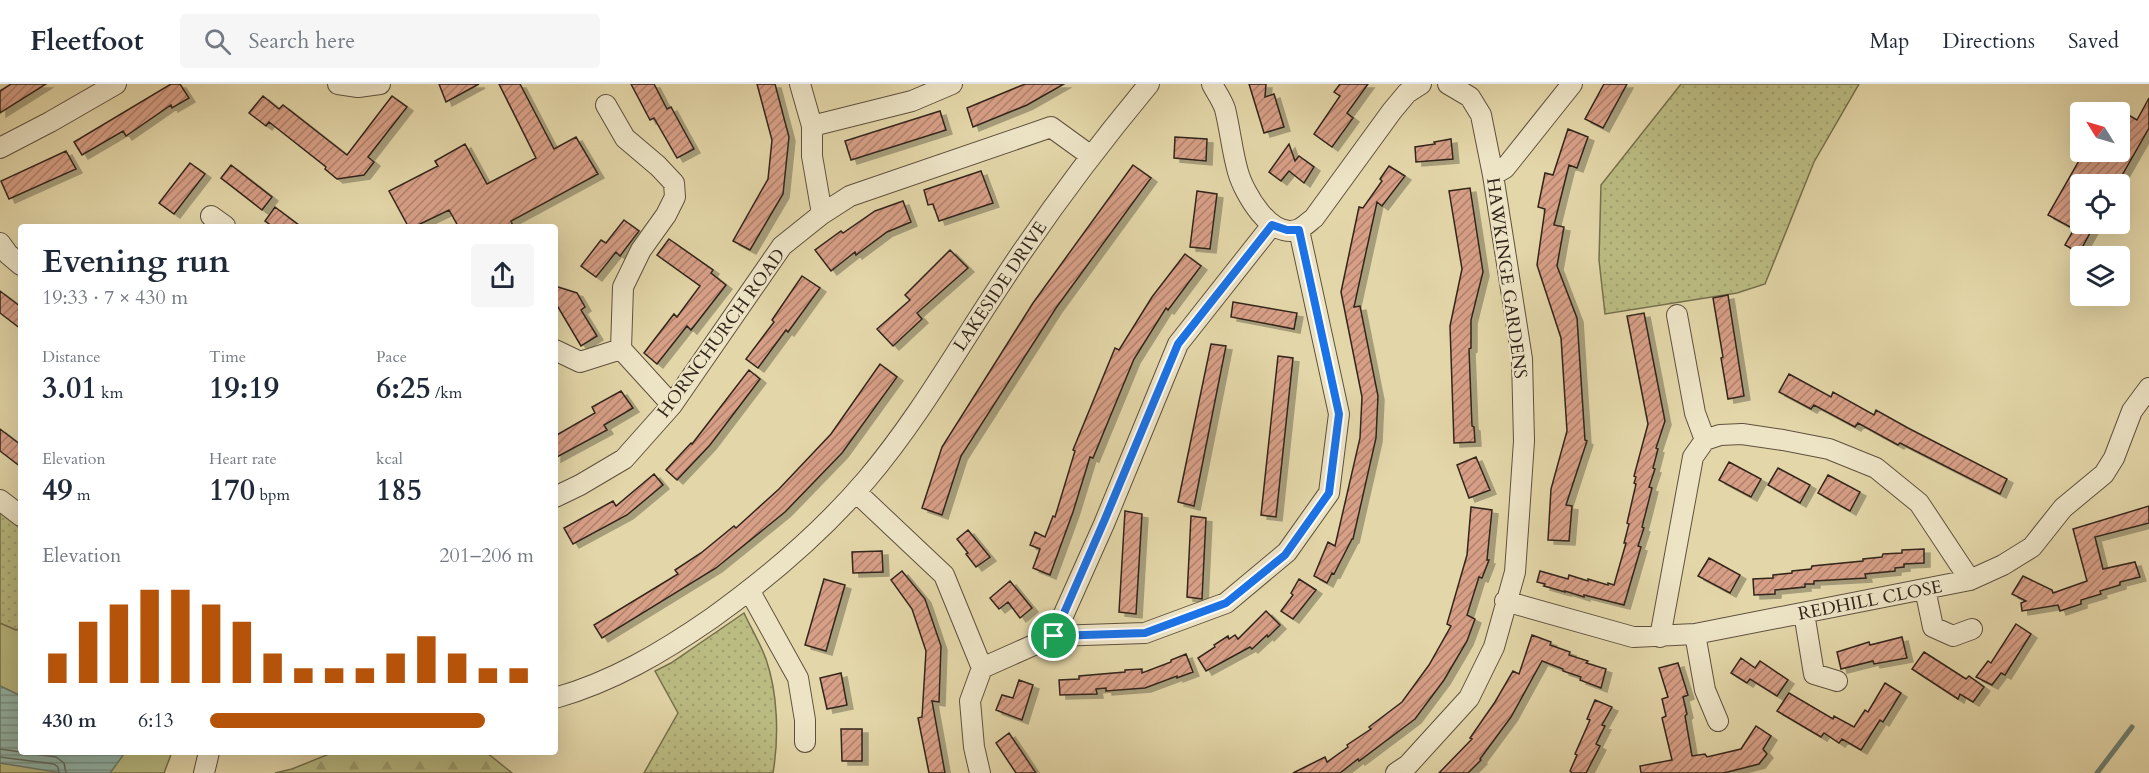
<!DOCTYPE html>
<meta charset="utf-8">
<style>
body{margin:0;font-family:Cardo,serif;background:#f6f6f7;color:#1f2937;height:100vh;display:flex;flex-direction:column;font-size:22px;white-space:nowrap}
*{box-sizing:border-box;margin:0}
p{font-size:20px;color:#747a83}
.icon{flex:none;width:33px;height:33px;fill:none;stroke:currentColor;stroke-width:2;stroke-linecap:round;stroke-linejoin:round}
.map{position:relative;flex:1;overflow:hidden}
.sheet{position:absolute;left:18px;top:140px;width:540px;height:531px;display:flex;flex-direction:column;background:#fff;border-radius:6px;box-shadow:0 6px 24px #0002}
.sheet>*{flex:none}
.needle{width:39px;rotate:307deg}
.tools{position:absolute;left:2070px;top:18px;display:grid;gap:12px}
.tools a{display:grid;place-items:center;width:60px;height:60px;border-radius:6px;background:#fff;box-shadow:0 6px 24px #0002;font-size:30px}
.pin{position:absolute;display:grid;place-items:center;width:51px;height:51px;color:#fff;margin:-26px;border:3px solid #fff;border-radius:50%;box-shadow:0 2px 6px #0007}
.round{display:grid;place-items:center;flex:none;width:63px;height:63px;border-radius:6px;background:#f6f6f7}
.headline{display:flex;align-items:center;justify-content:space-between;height:102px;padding:0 24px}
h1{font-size:33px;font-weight:700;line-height:45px}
.stats{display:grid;grid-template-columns:repeat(3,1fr);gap:9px;height:102px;padding:6px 24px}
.stats div{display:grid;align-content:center}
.stats b{font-size:30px;font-weight:700}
.stats small{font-size:16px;font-weight:400}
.stats p{font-size:16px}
.chart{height:168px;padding:12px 24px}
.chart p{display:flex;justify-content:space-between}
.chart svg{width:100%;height:108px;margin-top:6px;stroke:#b45309;stroke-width:6}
ul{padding:0 24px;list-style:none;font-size:20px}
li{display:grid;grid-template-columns:96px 72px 1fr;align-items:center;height:45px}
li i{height:15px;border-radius:8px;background:#b45309}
header{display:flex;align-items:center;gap:36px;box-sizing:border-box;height:84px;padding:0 30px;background:#fff;border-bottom:2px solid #e0e1e3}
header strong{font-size:28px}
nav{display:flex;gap:33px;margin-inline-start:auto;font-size:21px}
.search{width:420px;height:54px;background:#f6f6f7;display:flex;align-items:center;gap:15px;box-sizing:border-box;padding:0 21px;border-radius:6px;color:#747a83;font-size:22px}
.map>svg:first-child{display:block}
.green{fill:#bbbc82;stroke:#76704e;stroke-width:1.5}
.forest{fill:url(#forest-firs);stroke:#76704e;stroke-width:1.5}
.park{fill:url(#park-dots);stroke:#76704e;stroke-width:1.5}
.water{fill:url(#water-rules);stroke:#6d7e72;stroke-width:1.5}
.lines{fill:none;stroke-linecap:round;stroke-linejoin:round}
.shore{stroke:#646f64;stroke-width:1.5}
.stream{stroke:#6d7e72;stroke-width:5}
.building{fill:url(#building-hatch);stroke:#32251b;stroke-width:1.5;filter:url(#shadow)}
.minor-casing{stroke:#5e513e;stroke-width:22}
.minor{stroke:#ede4c6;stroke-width:20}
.route-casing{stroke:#fff;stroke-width:12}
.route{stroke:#1a73e8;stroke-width:8}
.labels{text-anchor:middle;stroke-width:4.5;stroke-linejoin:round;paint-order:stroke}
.street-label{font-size:18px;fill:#32251b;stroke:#ede4c6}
</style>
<header>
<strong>Fleetfoot</strong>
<div class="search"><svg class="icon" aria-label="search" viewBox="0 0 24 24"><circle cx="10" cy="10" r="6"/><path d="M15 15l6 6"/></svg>Search here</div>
<nav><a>Map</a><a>Directions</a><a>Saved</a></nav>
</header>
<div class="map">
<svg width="2149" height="689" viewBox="0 0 2149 689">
<defs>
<pattern id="forest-firs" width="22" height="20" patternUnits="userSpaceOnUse" patternTransform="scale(1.5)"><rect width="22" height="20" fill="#bbbc82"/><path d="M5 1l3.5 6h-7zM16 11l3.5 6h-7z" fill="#a1a170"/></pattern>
<pattern id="park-dots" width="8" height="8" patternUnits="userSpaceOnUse" patternTransform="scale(1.5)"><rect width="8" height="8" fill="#bbbc82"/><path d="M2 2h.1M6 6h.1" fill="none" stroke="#a1a170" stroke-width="1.8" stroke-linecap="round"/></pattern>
<pattern id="water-rules" width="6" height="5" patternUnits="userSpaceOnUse" patternTransform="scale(1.5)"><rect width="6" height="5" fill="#95b9ac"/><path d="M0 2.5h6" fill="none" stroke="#7a968b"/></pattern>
<pattern id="building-hatch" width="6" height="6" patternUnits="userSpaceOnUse" patternTransform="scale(1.5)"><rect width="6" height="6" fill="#d79f86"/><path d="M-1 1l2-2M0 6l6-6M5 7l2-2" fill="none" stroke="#af816d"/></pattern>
<filter id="shadow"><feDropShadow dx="6" dy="4" stdDeviation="0" flood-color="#0004"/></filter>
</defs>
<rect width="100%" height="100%" fill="#e3d6a8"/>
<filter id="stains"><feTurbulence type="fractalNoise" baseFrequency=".00333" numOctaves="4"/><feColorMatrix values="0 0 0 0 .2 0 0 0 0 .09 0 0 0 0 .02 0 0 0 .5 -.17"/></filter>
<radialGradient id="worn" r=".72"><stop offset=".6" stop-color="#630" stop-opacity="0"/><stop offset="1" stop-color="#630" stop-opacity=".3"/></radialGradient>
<!-- green -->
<path class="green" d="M0,539L16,546L21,544V612L0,602Z
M124,668H172L164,689H110Z
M0,679L54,686L62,689H0Z"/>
<!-- forest -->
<path class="forest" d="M334,668H486L512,689H275L292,685Z"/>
<!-- park -->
<path class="park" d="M1681,0H1859L1814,78L1765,200L1737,209L1605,230L1599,176L1601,101Z
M0,428L21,445V544L16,546L0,539Z
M744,529C751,544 760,559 766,575C778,610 779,653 773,689H644L678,629L655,587L671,579Z"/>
<!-- water -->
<path class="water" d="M0,602L21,612V668H124V670L110,689H62L0,679Z"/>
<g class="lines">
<!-- shore -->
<path class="shore" d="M0,665L56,673L64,679L66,689
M0,673L54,680L58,683L59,689"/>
<!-- stream -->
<path class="stream" d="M2097,689L2132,643"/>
</g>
<!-- building -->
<path class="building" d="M11,0H46L0,29V7Z
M171,0H180L189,14L172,24L171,21L126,52L123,47L82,71L74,58Z
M439,0H479L446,18Z
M499,0H520L554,65L576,53L598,90L511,137L513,142H458L449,126L416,142H408L389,107L438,82L435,77L465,60L487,100L536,74Z
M631,0H654L667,25L671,23L694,65L677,74L654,34L650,36Z
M757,0H775L789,53L783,110L750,166L733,157L768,95L772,56Z
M1025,0H1064L1027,21L973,43L967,24Z
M1249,0H1266L1265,13L1274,10L1284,43L1264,49Z
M1340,0H1368L1347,29L1353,34L1332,63L1314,50L1340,12L1334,8Z
M1604,0H1627L1603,44L1585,35Z
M263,12L279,25L283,21L347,71L392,12L407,23L368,73L374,78L364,91L337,95L325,85L326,83L269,38L266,42L249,29Z
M2149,14V44L2117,100H2080V140H2095L2079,169L2065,161L2074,145L2048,131L2084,68H2120V26L2137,36Z
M940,27L946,46L851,76L845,57Z
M1568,45L1588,53L1577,84L1569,81L1554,141L1564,143L1557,182L1577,234L1585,356L1587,357L1566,421L1572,422L1569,457L1548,456L1551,405L1567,347L1561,254L1537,181L1545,125L1538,123L1545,89L1553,91Z
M1175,53L1207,55L1206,77L1174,74Z
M1451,55L1453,75L1416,78L1415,63L1435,60L1434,58Z
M1289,60L1295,77L1299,72L1314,83L1304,99L1289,87L1281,97L1269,88Z
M66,67L76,85L9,115L1,97Z
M190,79L205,90L174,130L159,119Z
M231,81L272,113L262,126L221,94Z
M1133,81L1151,94L1056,224L961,372L942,431L922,424L942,363L1033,219Z
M1389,82L1405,92L1382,122L1377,118L1354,223L1360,222L1378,312L1376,354L1353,455H1352L1334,490L1332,489L1327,499L1314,492L1328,458L1335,462L1360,354L1362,313L1341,208L1359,123L1363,124L1382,97L1380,95Z
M981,87L993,119L939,137L933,120L928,121L924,106Z
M1470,104L1483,188L1471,236V264L1469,265L1472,342L1474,343L1475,358L1454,359L1450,242L1462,185L1449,107Z
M1197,107L1217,110L1210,165L1190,163Z
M903,117L911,138L887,148L856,171L855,168L831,187L815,166L841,147L843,149L875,127Z
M275,123L300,142H272L265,137Z
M624,136L639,147L620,172L616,168L596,193L581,182L601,156L606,159Z
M669,155L713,186L711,189L726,201L691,246L687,242L657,280L644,269L674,230L677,233L700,202L657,171Z
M950,166L968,184L917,229L922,235L893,262L877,245L910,216L905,211Z
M1185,170L1201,182L1168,226L1166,224L1134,275L1093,374L1090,373L1073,428L1050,491L1033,484L1040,465L1030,461L1035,448L1045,453L1053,432L1055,433L1075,367L1073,366L1115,264L1119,266L1152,213Z
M802,192L820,204L788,248L786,246L758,284L746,275L774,238L772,236Z
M555,202L577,209L585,223L581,226L597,252L581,262L555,218Z
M0,207L21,223V245L0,229Z
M1728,211L1744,312L1728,315L1721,274L1723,273L1713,214Z
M1233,218L1297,229L1294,245L1231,233Z
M1644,229L1665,337L1656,364L1658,365L1653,384L1655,385L1649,403L1652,404L1642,443L1644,444L1638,462L1641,463L1624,521L1584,511V513L1565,507V508L1544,502L1545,500L1537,498L1540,487L1568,495L1569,491L1588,497V495L1608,501V499L1614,501L1626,459H1624L1629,440L1627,439L1636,400L1634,399L1636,393L1634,392L1648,340L1627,232Z
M1211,260L1226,262L1194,422L1178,418Z
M1278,272L1293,274L1276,433L1261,431Z
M880,280L897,293L842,369L785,428L716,484L602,554L594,541L678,490L675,486L701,469L734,442L736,444L779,405L831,350Z
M749,286L760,295L710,361L677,396L666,386L691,359L692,360Z
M1789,290L1831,313L1833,308L1874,331L1876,326L1908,344L2007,395L2000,410L1900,359L1898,361L1858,339L1855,343L1814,321L1811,325L1779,308Z
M621,307L633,324L604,341L607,346L555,374V352L595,329L592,323Z
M0,345L21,361V383L0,367Z
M1476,373L1490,406L1469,414L1457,381Z
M1729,378L1761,395L1751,413L1719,396Z
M1778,384L1810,401L1800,419L1768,401Z
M654,390L663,401L627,431L573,460L564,444L613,417L616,422Z
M1828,391L1860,408L1850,427L1818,409Z
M2149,422V439L2095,453L2103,485L2135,478L2140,493L2120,498V501L2100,507L2101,510L2081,516V520L2060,527L2058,521L2022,527L2021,519L2026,517L2012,510L2023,492L2052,506L2053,509L2087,497L2073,445Z
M1471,423L1492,426L1487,476H1489L1482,494L1479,493L1467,531L1475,535L1467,557L1444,596L1415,635L1359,677L1358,675L1340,689H1293L1325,673L1327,678L1348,663L1347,661L1371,645L1369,643L1402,618L1429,581L1451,542L1447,540L1467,471Z
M1125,427L1142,430L1136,530L1119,528Z
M1191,432L1206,434L1202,515L1187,513Z
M968,446L990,473L976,483L966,470L968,469L957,455Z
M1924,465V479L1904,480V483L1895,484V487L1865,490L1866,494L1814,497V500H1805V503L1775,506V510L1754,511L1753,495L1773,494V491L1792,489V487L1811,485L1812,482L1863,477V475L1882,473L1883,470L1902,469V466Z
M882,467L883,488L853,489L852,468Z
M1709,474L1740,491L1730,509L1698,492Z
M902,487L925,515L941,562L939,618L932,617L945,689H929L918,634L922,633L926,567L912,525L891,496Z
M824,495L845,501L826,567L805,561Z
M1299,495L1316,506L1293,535L1281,527L1293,511L1291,509Z
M1010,497L1032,524L1020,534L1008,518L999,525L990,514Z
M1266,527L1280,541L1268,553L1267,551L1252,565L1250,563L1206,587L1198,574L1215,563L1214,561L1228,552L1229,555L1235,551L1238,555Z
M2016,540L2031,550L2005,591L2001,589L1992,601L1976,593L1988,577L1991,579Z
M1532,551L1551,558L1550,561L1570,568L1569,571L1588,577L1586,579L1606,585L1601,604L1580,596L1581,593L1563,587V585L1542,577L1511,633L1480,675L1481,676L1468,689H1439L1472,655L1470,654L1495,618L1513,587L1519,590Z
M1902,553L1907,574L1874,580L1873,577L1841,585L1837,568L1869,558L1870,561Z
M1924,568L1966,595L1969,592L1984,603L1973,618L1960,610L1958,615L1912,585Z
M1186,570L1193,588L1177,594V592L1145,604L1106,607V604L1096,605L1097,610L1060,611L1059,596L1079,595V592L1125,588V586L1142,585V589L1171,578V576Z
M1741,574L1755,584L1760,577L1788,596L1777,612L1750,595L1747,599L1731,589Z
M1678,579L1688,611L1683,613L1687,630L1685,632L1692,672L1705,670L1707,673L1741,665L1756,642L1771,652L1763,665L1767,670L1759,680L1724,689H1641L1640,682L1672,676L1662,634L1666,632L1662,615L1668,613L1659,584Z
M841,589L847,621L827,625L820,594Z
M1019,596L1033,601L1022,636L996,626L1002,611L1013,614Z
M1885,599L1901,609L1883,638L1880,636L1861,666L1842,655L1839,659L1824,649L1821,653L1777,627L1789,609L1833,635L1834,632L1854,643L1865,626L1868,628Z
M1595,616L1612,623L1602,641L1605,642L1596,660L1600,662L1586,689H1572L1570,687L1577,671L1575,670L1590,636L1587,635Z
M841,645H862V677H842Z
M1009,649L1036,689H1016L996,659Z"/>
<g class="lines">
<!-- minor casing -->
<g class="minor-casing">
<path id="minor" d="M338,0L358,3L380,0
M800,0L812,42V72L822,130
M1212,0C1216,8 1222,16 1225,25C1230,45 1232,67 1238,88C1244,109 1271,157 1299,145C1304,143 1310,137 1314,134L1392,27L1407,9L1421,0
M812,42L912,17L952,0
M0,64L50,38L116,0
M1493,91L1505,84L1572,0
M211,132L225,142
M0,159L8,170L21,181
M1677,231L1695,329L1705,356
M621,265L672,321
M555,266L580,278L621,265L623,203L641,166L666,131L675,113L674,99L658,82L625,54L606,21
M856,408L944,491L982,584L970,617L974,663L980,689
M555,413L580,401L624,375L672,321L782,162L822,130L850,112L1051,43L1091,72
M0,416L21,432
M1925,505L1933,543L1953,552L1972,545
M749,506L798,594L805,636V658
M1505,517L1633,553L1695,550L1970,496L2003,481L2032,463L2063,424L2104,390L2114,374L2132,327L2149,304
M1804,529L1814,590L1837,597
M1695,550L1705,606L1718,637
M1054,552L1104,440L1178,260L1272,141
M1660,553L1693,373L1705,356L1720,351L1742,350L1783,356L1829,365L1876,384L1919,419L1970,496
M982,584L1054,552L1145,549L1226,519L1287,468L1329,409L1339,330L1299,146
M555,614C612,598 663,568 712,534C769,493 822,448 867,395C917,336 955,269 998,204C1044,133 1095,65 1149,0
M204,689L209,668
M1396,689L1408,681L1469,614L1494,563L1515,488L1519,431L1524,357L1522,275L1493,91L1481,31L1470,13L1448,0"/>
</g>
<!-- minor -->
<use href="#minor" class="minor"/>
</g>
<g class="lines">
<!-- route casing -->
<g class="route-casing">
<path id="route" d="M1272,141L1287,146H1299L1339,330L1329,409L1285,471L1226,519L1145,549L1054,552L1105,435L1178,260Z"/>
</g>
<!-- route -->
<use href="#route" class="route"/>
</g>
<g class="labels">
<!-- street labels -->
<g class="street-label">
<text transform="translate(1507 194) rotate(82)" y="6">HAWKINGE GARDENS</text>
<text transform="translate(1000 202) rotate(-56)" y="6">LAKESIDE DRIVE</text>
<text transform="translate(721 249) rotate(-54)" y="6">HORNCHURCH ROAD</text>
<text transform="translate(1870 516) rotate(-11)" y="6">REDHILL CLOSE</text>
</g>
</g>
<rect width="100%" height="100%" filter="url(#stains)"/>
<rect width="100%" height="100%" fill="url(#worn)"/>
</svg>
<div class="tools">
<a><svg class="needle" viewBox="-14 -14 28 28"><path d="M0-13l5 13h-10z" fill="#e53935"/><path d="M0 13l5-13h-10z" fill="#747a83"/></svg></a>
<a><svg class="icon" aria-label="locate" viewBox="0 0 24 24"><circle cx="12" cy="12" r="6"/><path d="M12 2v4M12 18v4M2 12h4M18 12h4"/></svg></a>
<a><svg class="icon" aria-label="layers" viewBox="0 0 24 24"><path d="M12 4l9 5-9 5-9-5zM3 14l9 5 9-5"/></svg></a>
</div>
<div class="pin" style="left:1054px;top:552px;background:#1e9e55"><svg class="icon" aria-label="arrive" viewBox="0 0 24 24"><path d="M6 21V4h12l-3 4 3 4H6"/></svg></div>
<section class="sheet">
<div class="headline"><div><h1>Evening run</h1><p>19:33 · 7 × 430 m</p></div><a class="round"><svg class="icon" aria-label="share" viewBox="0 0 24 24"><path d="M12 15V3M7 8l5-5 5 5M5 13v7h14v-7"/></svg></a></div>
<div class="stats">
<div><p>Distance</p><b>3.01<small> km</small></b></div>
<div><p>Time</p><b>19:19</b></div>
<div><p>Pace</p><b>6:25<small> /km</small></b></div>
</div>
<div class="stats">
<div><p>Elevation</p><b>49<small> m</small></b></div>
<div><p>Heart rate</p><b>170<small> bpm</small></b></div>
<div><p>kcal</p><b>185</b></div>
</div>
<div class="chart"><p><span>Elevation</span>201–206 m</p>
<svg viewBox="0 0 160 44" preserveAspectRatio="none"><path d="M5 44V32M15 44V19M25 44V12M35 44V6M45 44V6M55 44V12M65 44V19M75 44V32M85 44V38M95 44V38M105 44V38M115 44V32M125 44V25M135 44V32M145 44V38M155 44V38"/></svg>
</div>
<ul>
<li><b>430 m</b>6:13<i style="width:85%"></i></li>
</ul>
</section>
</div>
